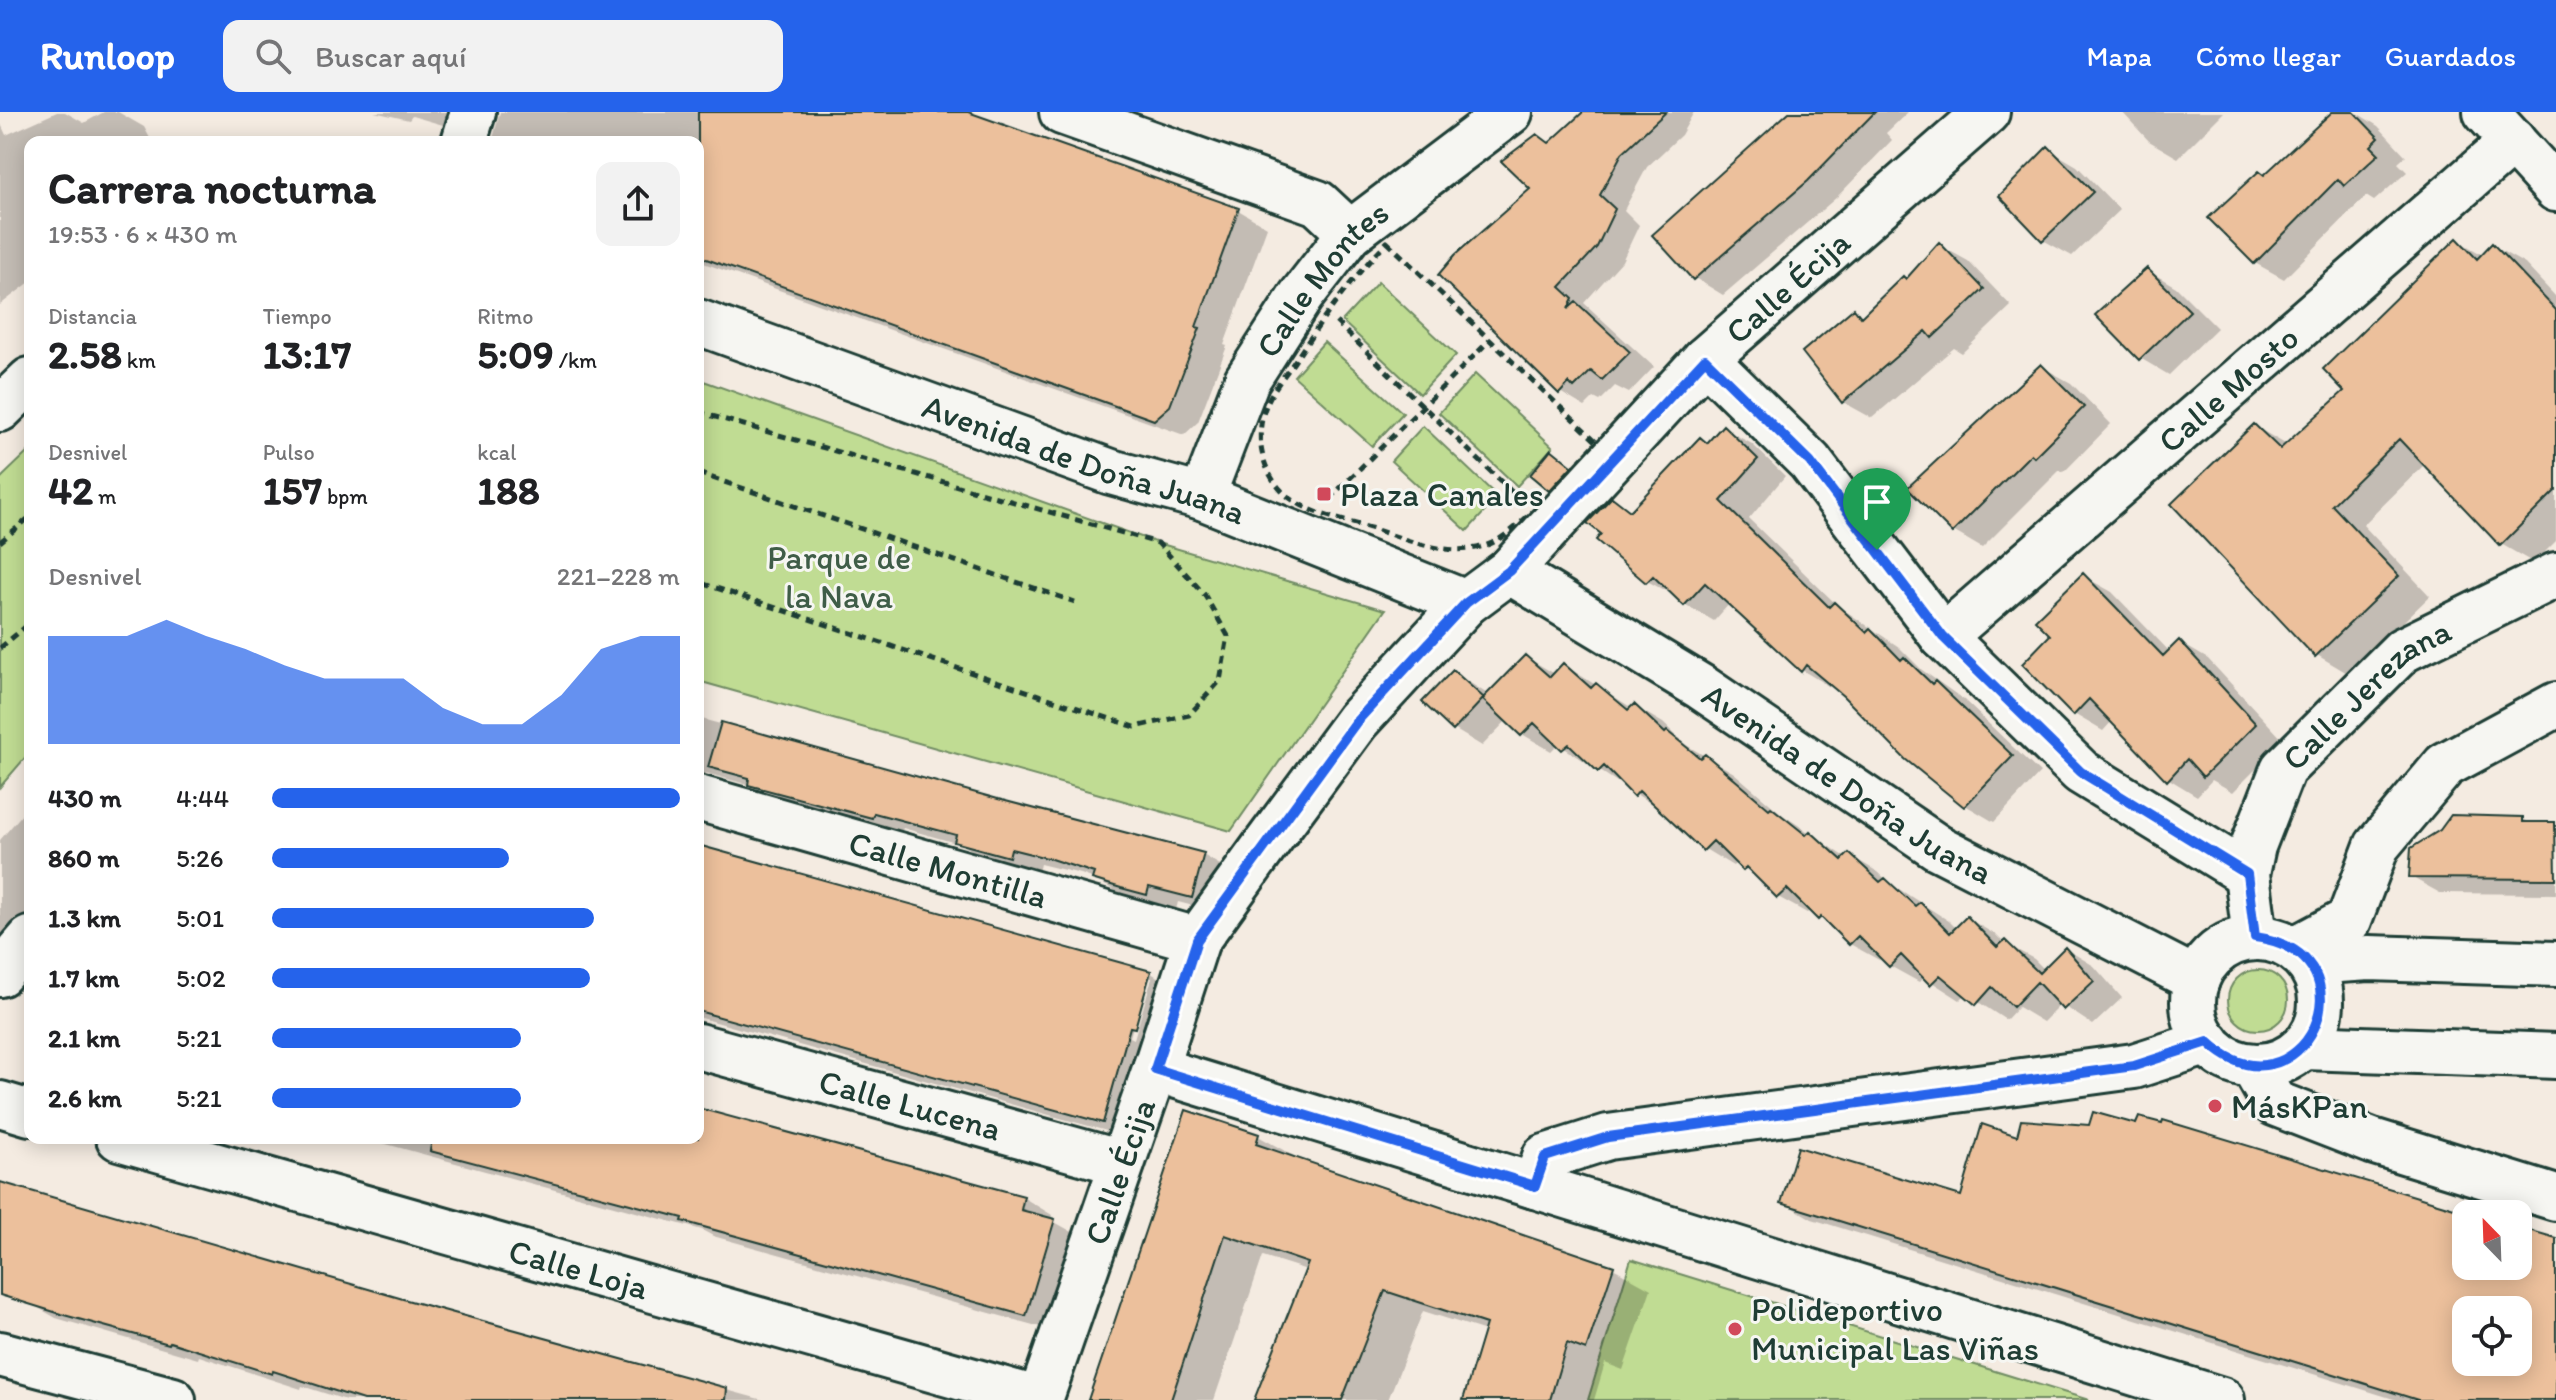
<!DOCTYPE html>
<html lang="es">
<meta charset="utf-8">
<style>
body{margin:0;font-family:Itim,sans-serif;background:#f2f2f2;color:#202124;height:100vh;display:flex;flex-direction:column;font-size:30px;white-space:nowrap}
*{box-sizing:border-box;margin:0}
p{font-size:26px;color:#757577}
.icon{flex:none;width:44px;height:44px;fill:none;stroke:currentColor;stroke-width:2;stroke-linecap:round;stroke-linejoin:round}
.map{position:relative;flex:1;overflow:hidden}
.details{position:absolute;left:24px;top:24px;width:680px;height:1008px;display:flex;flex-direction:column;background:#fff;border-radius:16px;box-shadow:0 4px 20px #0003}
.details>*{flex:none}
.needle{width:52px;rotate:337deg}
.buttons{position:absolute;left:2452px;top:1088px;display:grid;gap:16px}
.buttons a{display:grid;place-items:center;width:80px;height:80px;border-radius:16px;background:#fff;box-shadow:0 4px 20px #0003;font-size:40px}
.pin{position:absolute;display:grid;place-items:center;width:68px;height:68px;color:#fff;margin:-82px -34px;border-radius:50% 50% 50% 0;rotate:-45deg;box-shadow:0 0 8px #0007}
.pin .icon{rotate:45deg}
.round{display:grid;place-items:center;flex:none;width:84px;height:84px;border-radius:16px;background:#f2f2f2}
.overview{display:flex;align-items:center;justify-content:space-between;height:136px;padding:0 24px}
h1{font-size:44px;font-weight:700;line-height:60px}
.stats{display:grid;grid-template-columns:repeat(3,1fr);gap:12px;height:136px;padding:8px 24px}
.stats div{display:grid;align-content:center}
.stats b{font-size:40px;font-weight:700}
.stats small{font-size:22px;font-weight:400}
.stats p{font-size:22px}
.chart{height:224px;padding:16px 24px}
.chart p{display:flex;justify-content:space-between}
.chart svg{width:100%;height:144px;margin-top:8px;fill:#2563eb;opacity:.7}
ul{padding:0 24px;list-style:none;font-size:26px}
li{display:grid;grid-template-columns:128px 96px 1fr;align-items:center;height:60px}
li i{height:20px;border-radius:10px;background:#2563eb}
header{display:flex;align-items:center;gap:48px;box-sizing:border-box;height:112px;padding:0 40px;background:#2563eb;color:#fff}
header strong{font-size:38px}
nav{display:flex;gap:44px;margin-inline-start:auto;font-size:28px}
.search{width:560px;height:72px;background:#f2f2f2;display:flex;align-items:center;gap:20px;box-sizing:border-box;padding:0 28px;border-radius:16px;color:#757577;font-size:30px}
.map>svg:first-child{display:block}
.green{fill:#c0dc93;stroke:#708c64;stroke-width:2}
.shadow{fill:#0003;fill-rule:evenodd}
.building{fill:#ecc09c;stroke:#1f3d34;stroke-width:2;fill-rule:evenodd}
.lines{fill:none;stroke-linecap:round;stroke-linejoin:round}
.minor-casing{stroke:#1f3d34;stroke-width:50}
.path{stroke:#1f3d34;stroke-width:5;stroke-dasharray:8 6;stroke-linecap:butt}
.minor{stroke:#f6f6f2;stroke-width:44}
.route-casing{stroke:#fff;stroke-width:16}
.route{stroke:#2563eb;stroke-width:10}
.poi-dot{fill:#d1495b;stroke:#f6f6f2;stroke-width:3}
.labels{text-anchor:middle;stroke-width:6;stroke-linejoin:round;paint-order:stroke}
.street-label{font-size:34px;fill:#1f3d34;stroke:#f6f6f2}
.poi-label{font-size:34px;fill:#1f3d34;stroke:#f6f6f2;text-anchor:start}
.park-label{font-size:34px;fill:#3f5d47;stroke:#f6f6f2}
</style>
<header>
<strong>Runloop</strong>
<div class="search"><svg class="icon" aria-label="search" viewBox="0 0 24 24"><circle cx="10" cy="10" r="6"/><path d="M15 15l6 6"/></svg>Buscar aquí</div>
<nav><a>Mapa</a><a>Cómo llegar</a><a>Guardados</a></nav>
</header>
<div class="map">
<svg width="2556" height="1288" viewBox="0 0 2556 1288">
<rect width="100%" height="100%" fill="#f4ebe1"/>
<filter id="ink" filterUnits="userSpaceOnUse"><feTurbulence type="fractalNoise" baseFrequency=".0125" numOctaves="2"/><feDisplacementMap in="SourceGraphic" scale="16" xChannelSelector="R" yChannelSelector="G"/><feConvolveMatrix kernelMatrix="1 2 1 2 8 2 1 2 1" color-interpolation-filters="sRGB"/></filter>
<g filter="url(#ink)">
<!-- green -->
<path class="green" d="M1378,170L1456,243L1420,282L1342,209Z
M1324,230L1403,301L1372,334L1294,264Z
M1475,262L1553,335L1517,374L1439,301Z
M698,267L1158,431L1385,498L1231,719L698,569Z
M1423,314L1498,385L1467,419L1391,349Z
M30,338V640L0,675V367Z
M2228 888a30 30 0 1 1 60 0a30 30 0 1 1-60 0Z
M1631,1147L2089,1288H1588Z"/>
<!-- shadow -->
<path class="shadow" d="M57,0H65L84,11L104,0H118L144,15L152,30H30V170L0,193V10L6,23Z
M374,0H456L450,15L412,4L409,8Z
M500,0H961L1238,98L1267,115L1224,233L1227,234L1198,310L1184,323L698,149V30H492Z
M1586,0H1694L1681,23L1647,55L1624,98L1639,113L1622,149L1584,191L1654,255L1629,281L1615,274L1600,289L1594,286L1585,295L1560,280L1533,77L1551,33Z
M1791,0H1908L1886,21L1892,28L1837,85L1723,183L1695,166Z
M2122,0H2224L2178,46L2149,29Z
M2335,0H2355L2378,14L2406,44L2398,51L2407,60L2374,89L2366,84L2284,167L2255,151L2265,64Z
M2048,37L2077,54L2120,98L2072,144L2043,128Z
M2457,128L2483,143L2493,134L2525,152L2556,185V429L2534,451L2501,432L2425,352L2363,413L2430,484L2349,562L2317,543L2254,314L2287,333L2346,279Z
M1939,133L1968,149L2011,194L1962,241L1954,236L1872,306L1843,290L1854,199L1865,205L1907,169Z
M2147,158L2176,175L2217,216L2169,263L2140,246Z
M2042,255L2071,271L2111,312L2064,360L2060,358L1982,436L1953,419Z
M1723,316L1752,332L1785,364L1749,407L1838,494L1899,535L1922,558L1964,588L2040,661L1994,710L1965,693L1832,572L1830,575L1802,558L1730,491L1714,509L1686,493L1677,485L1647,469L1603,422L1612,387L1632,399L1700,327L1709,332Z
M2083,464L2112,480L2170,540L2179,530L2208,547L2284,629L2233,680L2212,668L2197,684L2169,667L2112,609L2103,619L2074,602L2053,523Z
M1526,545L1555,562L1564,553L1632,596L1634,594L1663,611L1686,633L1734,661L1783,703L1847,746L1849,743L1878,760L1891,772L1949,809L1957,817L1967,806L1996,823L2004,831L2034,847L2045,858L2066,837L2094,854L2122,886L2093,913L2061,892L2043,910L2018,895L2006,908L1966,882L1960,888L1924,865L1919,870L1890,854L1882,845L1879,848L1850,832L1833,815L1810,798L1807,801L1778,785L1759,766L1737,750L1733,754L1705,737L1664,700L1558,632L1551,639L1522,622L1507,608L1482,634L1454,617L1453,560L1489,583Z
M698,606L1203,743L1232,760L1220,801L1178,790L1176,798L1123,783L1094,767L1081,762L1040,752L1038,760L985,746L963,733L903,716L901,721L779,688L756,675L706,661L705,664L698,662Z
M30,693V826L0,862V728Z
M2523,707L2529,710H2556V782L2440,781L2411,765Z
M698,734L866,784L1151,861L1179,878L1132,1026L698,905ZM1147,866H1152L1134,927L1130,925Z
M698,999L1024,1086L1052,1103L1051,1108L1083,1126L1055,1219L713,1124L702,1118L364,1026H698Z
M1258,1024L1296,1045L1295,1048L1613,1156L1651,1177L1623,1258L1605,1251L1594,1288H1465L1486,1219L1423,1199L1388,1288H1256L1307,1158L1263,1144L1214,1288H1090Z
M0,1073L403,1189L763,1288H346L302,1274L301,1277L199,1244L198,1247L56,1206L37,1195L0,1184Z
M1962,1087L2468,1102H2466V1154H2518V1117L2556,1129V1288H2397L1812,1107L1783,1090ZM2466,1198H2518V1250H2466Z"/>
<!-- building -->
<path class="building" d="M698,0H968L1239,96L1196,215L1200,216L1170,294L1154,308L698,144Z
M1583,0H1666L1622,41L1600,83L1615,97L1597,135L1560,175L1573,187L1568,197L1576,190L1630,240L1602,268L1591,259L1574,276L1569,271L1559,282L1438,163L1455,143L1530,77L1501,49L1537,22L1549,31Z
M1789,0H1875L1808,69L1693,168L1652,123Z
M2332,0H2354L2379,26L2371,34L2379,42L2344,74L2338,67L2254,152L2208,106L2259,59L2264,63Z
M2048,34L2093,80L2042,129L1999,84Z
M2457,126L2477,147L2492,131L2556,198V378L2500,434L2399,327L2332,393L2399,464L2315,545L2171,392L2254,312L2280,337L2344,279L2323,257Z
M1939,130L1984,177L1932,226L1926,219L1842,291L1802,240L1854,196L1861,205L1903,164L1906,167Z
M2147,156L2190,199L2139,248L2095,203Z
M2041,252L2084,295L2034,345L2031,342L1952,421L1907,376Z
M1723,313L1758,347L1721,389L1829,495L1834,490L1866,520L1870,516L1901,548L1904,545L1932,572L1935,569L2013,644L1964,695L1905,647L1843,584L1806,553L1801,560L1705,471L1684,494L1653,464L1646,471L1596,428L1601,422L1587,411L1612,385L1630,399L1700,325L1707,331Z
M1551,337L1572,354L1549,379L1530,363Z
M2083,461L2163,544L2179,528L2256,612L2203,665L2187,647L2167,669L2089,587L2073,604L2022,552L2050,523L2035,508Z
M1525,543L1550,565L1563,551L1591,576L1596,571L1628,598L1634,592L1665,621L1667,619L1700,646L1705,642L1769,697L1771,695L1806,723L1810,719L1842,748L1849,741L1880,770L1885,766L1915,794L1920,790L1950,821L1967,804L1997,835L2005,828L2039,861L2065,835L2094,869L2063,898L2037,870L2013,895L1992,875L1976,893L1940,863L1930,873L1901,843L1889,855L1858,824L1849,833L1821,805L1818,808L1787,777L1777,786L1746,755L1743,759L1713,729L1703,739L1639,679L1634,685L1604,654L1598,660L1569,632L1562,638L1534,611L1521,624L1482,587Z
M1453,558L1484,586L1453,619L1422,590Z
M721,610L998,687L1204,741L1192,786L1149,775L1147,783L1121,776L1092,767L1094,761L1051,747L1011,737L1009,745L954,730L956,723L874,701L872,706L748,673L749,666L708,655Z
M2451,703L2523,705V710H2555L2556,767L2409,766L2411,736L2440,718Z
M698,733L1151,859L1135,916L1130,915L1103,1011L698,899Z
M698,996L1024,1084L1021,1098L1055,1107L1026,1204L682,1109L683,1106L430,1039L432,1026H698Z
M1186,998L1259,1022L1256,1032L1614,1154L1586,1238L1567,1231L1550,1288H1463L1486,1212L1385,1179L1342,1288H1254L1308,1151L1225,1123L1171,1288H1088Z
M2093,1000L2136,1012L2139,1005L2162,1011L2163,1008L2474,1102H2466V1154H2518V1115L2556,1126V1288H2418L1781,1091L1798,1035L1961,1084L1982,1012L2017,1024L2021,1008L2089,1013ZM2466,1198H2518V1250H2466Z
M0,1070L403,1187L727,1276L726,1288H363L273,1259L272,1262L170,1230L169,1232L64,1203L0,1183Z"/>
<g class="lines">
<!-- minor casing -->
<g class="minor-casing">
<g id="minor">
<path d="M1062,0L1318,91L1350,121"/>
<path d="M2486,0L2556,77"/>
<path d="M464,30L473,0"/>
<path id="s1" d="M698,210L1111,360L1202,385L1466,491"/>
<path d="M1705,247L1810,350L1943,525L2081,660L2247,762"/>
<path d="M0,297L30,268"/>
<path id="s2" d="M1202,385L1247,268L1301,184L1350,121L1510,0"/>
<path id="s3" d="M1509,459L1701,575L1937,735L2197,868"/>
<path id="s4" d="M1943,525L2513,29"/>
<path id="s5" d="M698,686L1197,828"/>
<path id="s6" d="M2255,825L2247,762L2253,734L2283,657L2403,538L2556,463"/>
<circle cx="2257" cy="890" r="64"/>
<path d="M2295,837L2349,808L2377,734L2445,653L2556,593"/>
<path d="M2309,850L2369,846L2556,852"/>
<path d="M0,862L30,827"/>
<path d="M2208,930L2134,954L1608,1025L1545,1045L1535,1074L2222,1288"/>
<path id="s7" d="M698,934L1122,1051"/>
<path d="M2304,935L2556,944"/>
<path d="M2253,954L2274,991L2372,1029L2556,1086"/>
<path d="M1155,957L1535,1074"/>
<path d="M0,992L30,1001"/>
<path id="s8" d="M119,1026L1040,1288"/>
<path d="M0,1242L173,1288"/>
<path id="s9" d="M1040,1288L1155,957L1197,828L1267,731L1357,609L1466,491L1509,459L1705,247L1987,0"/>
</g>
</g>
<!-- path -->
<path class="path" d="M1387,130L1597,330C1571,357 1523,417 1492,431C1453,448 1411,429 1374,417C1344,408 1301,401 1280,377C1259,353 1255,319 1267,291C1273,277 1285,263 1294,250C1322,208 1351,167 1387,130Z
M1336,210L1516,384
M698,300L1158,431L1204,482L1228,524L1220,569L1189,603L1135,615L698,470
M698,361L1075,490
M1329,387L1490,228
M0,430L30,405
M0,536L30,511"/>
<!-- minor -->
<use href="#minor" class="minor"/>
</g>
</g>
<g class="lines" filter="url(#ink)">
<!-- route casing -->
<g class="route-casing">
<path id="route" d="M1705,247L1810,350L1943,525L2081,660L2247,762L2255,825C2384,843 2299,1015 2208,930L2134,954L1608,1025L1545,1045L1535,1074L1155,957L1197,828L1357,609L1466,491L1509,459Z"/>
</g>
<!-- route -->
<use href="#route" class="route"/>
</g>
<!-- markers -->
<g class="poi-dot">
<rect x="1316" y="374" width="16" height="16" rx="4"/>
<circle cx="2215" cy="994" r="8"/>
<circle cx="1735" cy="1217" r="8"/>
</g>
<g class="labels">
<!-- street labels -->
<g class="street-label">
<text dy="12" stroke="none"><textPath href="#s2" startOffset="252">Calle Montes</textPath></text>
<text dy="12" stroke="none"><textPath href="#s9" startOffset="1370">Calle Écija</textPath></text>
<text dy="12" stroke="none"><textPath href="#s4" startOffset="378">Calle Mosto</textPath></text>
<text dy="12" stroke="none"><textPath href="#s1" startOffset="410">Avenida de Doña Juana</textPath></text>
<text dy="12" stroke="none"><textPath href="#s6" startOffset="288">Calle Jerezana</textPath></text>
<text dy="12" stroke="none"><textPath href="#s3" startOffset="400">Avenida de Doña Juana</textPath></text>
<text dy="12" stroke="none"><textPath href="#s5" startOffset="260">Calle Montilla</textPath></text>
<text dy="12" stroke="none"><textPath href="#s7" startOffset="220">Calle Lucena</textPath></text>
<text dy="12" stroke="none"><textPath href="#s9" startOffset="242">Calle Écija</textPath></text>
<text dy="12" stroke="none"><textPath href="#s8" startOffset="478">Calle Loja</textPath></text>
</g>
<!-- poi labels -->
<g class="poi-label">
<text x="1340" y="394">Plaza Canales</text>
<text x="2231" y="1006">MásKPan</text>
<text x="1751" y="1209">Polideportivo<tspan x="1751" dy="39">Municipal Las Viñas</tspan></text>
</g>
<!-- park labels -->
<g class="park-label">
<text x="839" y="457">Parque de<tspan x="839" dy="39">la Nava</tspan></text>
</g>
</g>
</svg>
<div class="buttons">
<a><svg class="needle" viewBox="-14 -14 28 28"><path d="M0-13l5 13h-10z" fill="#e53935"/><path d="M0 13l5-13h-10z" fill="#757577"/></svg></a>
<a><svg class="icon" aria-label="locate" viewBox="0 0 24 24"><circle cx="12" cy="12" r="6"/><path d="M12 2v4M12 18v4M2 12h4M18 12h4"/></svg></a>
</div>
<div class="pin" style="left:1877px;top:438px;background:#1e9e55"><svg class="icon" aria-label="arrive" viewBox="0 0 24 24"><path d="M6 21V4h12l-3 4 3 4H6"/></svg></div>
<section class="details">
<div class="overview"><div><h1>Carrera nocturna</h1><p>19:53 · 6 × 430 m</p></div><a class="round"><svg class="icon" aria-label="share" viewBox="0 0 24 24"><path d="M12 15V3M7 8l5-5 5 5M5 13v7h14v-7"/></svg></a></div>
<div class="stats">
<div><p>Distancia</p><b>2.58<small> km</small></b></div>
<div><p>Tiempo</p><b>13:17</b></div>
<div><p>Ritmo</p><b>5:09<small> /km</small></b></div>
</div>
<div class="stats">
<div><p>Desnivel</p><b>42<small> m</small></b></div>
<div><p>Pulso</p><b>157<small> bpm</small></b></div>
<div><p>kcal</p><b>188</b></div>
</div>
<div class="chart"><p><span>Desnivel</span>221–228 m</p>
<svg viewBox="0 0 160 44" preserveAspectRatio="none"><path d="M0 44V11L10 11L20 11L30 6L40 11L50 15L60 20L70 24L80 24L90 24L100 33L110 38L120 38L130 29L140 15L150 11L160 11V44z"/></svg>
</div>
<ul>
<li><b>430 m</b>4:44<i style="width:100%"></i></li>
<li><b>860 m</b>5:26<i style="width:58%"></i></li>
<li><b>1.3 km</b>5:01<i style="width:79%"></i></li>
<li><b>1.7 km</b>5:02<i style="width:78%"></i></li>
<li><b>2.1 km</b>5:21<i style="width:61%"></i></li>
<li><b>2.6 km</b>5:21<i style="width:61%"></i></li>
</ul>
</section>
</div>
